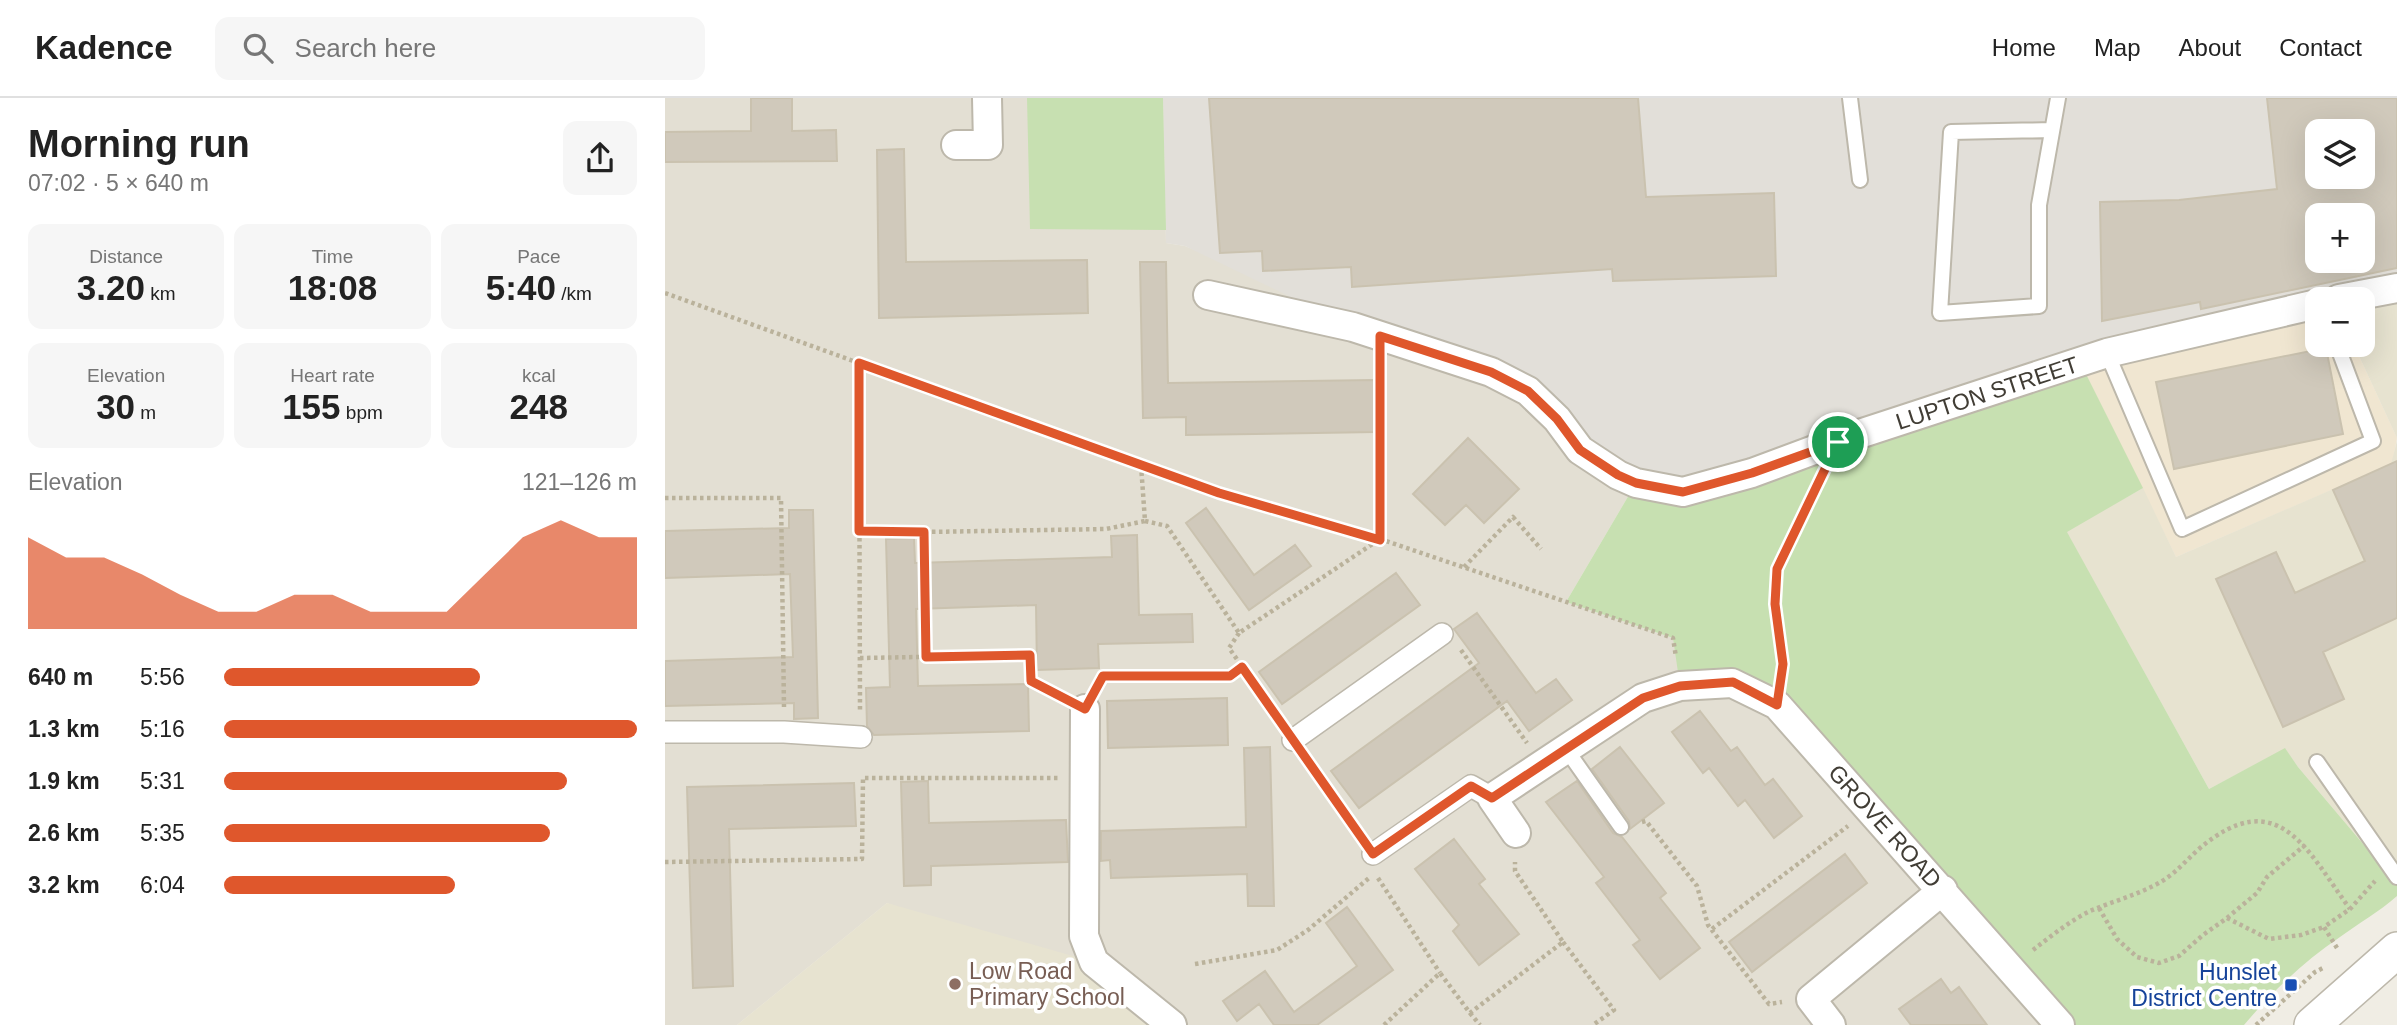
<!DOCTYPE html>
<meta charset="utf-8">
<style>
body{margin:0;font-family:Arial,sans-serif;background:#f6f6f6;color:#222;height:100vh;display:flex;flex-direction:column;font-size:26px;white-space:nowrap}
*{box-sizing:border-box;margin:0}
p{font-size:23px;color:#767676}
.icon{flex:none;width:38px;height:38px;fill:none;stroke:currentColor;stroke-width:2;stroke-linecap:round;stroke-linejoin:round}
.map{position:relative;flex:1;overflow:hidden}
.side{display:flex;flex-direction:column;background:#fff;width:665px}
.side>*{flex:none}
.fabs{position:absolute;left:1640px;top:21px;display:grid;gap:14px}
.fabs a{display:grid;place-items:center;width:70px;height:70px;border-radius:14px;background:#fff;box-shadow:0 7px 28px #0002;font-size:35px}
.pin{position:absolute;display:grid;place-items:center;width:60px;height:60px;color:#fff;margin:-30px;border:4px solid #fff;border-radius:50%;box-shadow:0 2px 7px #0007}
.round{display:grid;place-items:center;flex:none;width:74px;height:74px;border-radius:14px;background:#f6f6f6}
.head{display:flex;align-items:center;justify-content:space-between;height:119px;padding:0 28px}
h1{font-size:38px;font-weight:600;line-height:52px}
.stats{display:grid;grid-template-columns:repeat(3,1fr);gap:10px;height:119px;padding:7px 28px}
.stats div{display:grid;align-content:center;border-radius:14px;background:#f6f6f6;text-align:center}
.stats b{font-size:35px;font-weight:600}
.stats small{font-size:19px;font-weight:400}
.stats p{font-size:19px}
.chart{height:196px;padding:14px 28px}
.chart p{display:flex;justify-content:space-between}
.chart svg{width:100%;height:126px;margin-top:7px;fill:#df572c;opacity:.7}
ul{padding:0 28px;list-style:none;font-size:23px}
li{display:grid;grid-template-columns:112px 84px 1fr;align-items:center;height:52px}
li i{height:18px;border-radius:9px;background:#df572c}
header{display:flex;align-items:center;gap:42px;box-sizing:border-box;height:98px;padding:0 35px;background:#fff;border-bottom:2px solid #e0e0e0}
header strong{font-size:33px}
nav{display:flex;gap:38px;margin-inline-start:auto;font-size:24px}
.search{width:490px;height:63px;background:#f6f6f6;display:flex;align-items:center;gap:18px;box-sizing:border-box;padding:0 24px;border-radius:14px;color:#767676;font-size:26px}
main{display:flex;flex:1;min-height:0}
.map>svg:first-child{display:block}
.residential{fill:#e3dfd3}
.commercial{fill:#f0e6d1}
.industrial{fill:#e2dfd9;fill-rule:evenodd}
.education{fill:#e7e3d0}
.green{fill:#c7e0b1}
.building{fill:#d0c9bb;stroke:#cac2af;stroke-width:2;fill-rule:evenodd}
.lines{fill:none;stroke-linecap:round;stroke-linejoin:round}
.service-casing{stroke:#bdb8ab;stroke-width:18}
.pedestrian-casing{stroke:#bdb8ab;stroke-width:24}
.minor-casing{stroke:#bdb8ab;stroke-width:32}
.tertiary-casing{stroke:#bdb8ab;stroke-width:38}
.path{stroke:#bab29b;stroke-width:4.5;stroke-dasharray:3.5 3.5;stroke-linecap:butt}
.service{stroke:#fff;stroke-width:14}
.pedestrian{stroke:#fff;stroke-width:21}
.minor{stroke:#fff;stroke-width:28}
.tertiary{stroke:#fff;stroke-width:35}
.route-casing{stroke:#fff;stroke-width:14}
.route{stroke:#df572c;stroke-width:9}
.education-dot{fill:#8d6e63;stroke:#fff;stroke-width:2.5}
.transit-dot{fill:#1a4fb4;stroke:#fff;stroke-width:2.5}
.labels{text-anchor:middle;stroke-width:7;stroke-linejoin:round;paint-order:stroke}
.street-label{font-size:23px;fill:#413d35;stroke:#fff}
.education-label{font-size:23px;fill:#785e54;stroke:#fff;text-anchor:start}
.transit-label{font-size:23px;fill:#164399;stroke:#fff;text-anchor:end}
</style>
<header>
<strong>Kadence</strong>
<div class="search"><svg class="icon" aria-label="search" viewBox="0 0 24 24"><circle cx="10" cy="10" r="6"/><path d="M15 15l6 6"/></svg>Search here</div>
<nav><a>Home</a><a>Map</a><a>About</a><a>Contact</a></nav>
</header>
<main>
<section class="side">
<div class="head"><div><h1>Morning run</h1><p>07:02 · 5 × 640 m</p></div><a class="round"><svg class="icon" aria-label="share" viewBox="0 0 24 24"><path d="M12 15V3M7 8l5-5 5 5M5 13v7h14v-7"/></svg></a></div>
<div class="stats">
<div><p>Distance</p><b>3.20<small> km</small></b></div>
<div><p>Time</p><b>18:08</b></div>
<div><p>Pace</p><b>5:40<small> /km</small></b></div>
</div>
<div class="stats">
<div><p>Elevation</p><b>30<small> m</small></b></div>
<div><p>Heart rate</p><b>155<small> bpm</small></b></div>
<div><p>kcal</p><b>248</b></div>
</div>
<div class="chart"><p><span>Elevation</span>121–126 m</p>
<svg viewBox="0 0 160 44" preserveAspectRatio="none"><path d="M0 44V12L10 19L20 19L30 25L40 32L50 38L60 38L70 32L80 32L90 38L100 38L110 38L120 25L130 12L140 6L150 12L160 12V44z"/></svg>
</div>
<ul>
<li><b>640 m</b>5:56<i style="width:62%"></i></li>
<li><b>1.3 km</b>5:16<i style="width:100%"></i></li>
<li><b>1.9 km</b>5:31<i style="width:83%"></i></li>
<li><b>2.6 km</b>5:35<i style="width:79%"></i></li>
<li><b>3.2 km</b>6:04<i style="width:56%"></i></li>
</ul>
</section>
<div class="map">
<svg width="1732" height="927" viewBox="0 0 1732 927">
<rect width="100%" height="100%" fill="#f0ede4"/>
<!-- residential -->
<path class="residential" d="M0,0H498L501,145L520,148L826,274L971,385L901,504L1008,540L1112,607L1395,927H507L222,805L72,927H0Z"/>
<!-- commercial -->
<path class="commercial" d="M1652,206V247H1689L1732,340L1727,366L1511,459L1415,264Z"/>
<!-- industrial -->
<path class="industrial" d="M498,0H1732V190L1652,201L1087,375L971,385L863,293L688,229L520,148L501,145ZM1652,33H1698V79H1652ZM1652,117H1698V163H1652Z"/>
<!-- education -->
<path class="education" d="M1732,190V340L1689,247H1698V201Z
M1732,343V786L1633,669L1620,651L1544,691L1401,433L1478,390L1511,459L1726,366Z
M222,805L429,864L507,927H72Z"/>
<!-- green -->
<path class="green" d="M362,0H498L501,132L365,131Z
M1415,264L1478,390L1402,434L1544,691L1620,650L1633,669L1732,786V798C1714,814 1694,825 1675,839C1639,863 1607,894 1579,927H1395L1112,607L1015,588L1008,540L901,504L971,385L1018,394Z"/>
<!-- building -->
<path class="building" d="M86,0H127V33L171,32L172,63L0,64V34L86,33Z
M544,0H973L981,99L1109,95L1111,178L948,183L947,171L687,189L686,169L598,173L597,153L555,155Z
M1602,0H1732V170L1536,211L1535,204L1437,223L1435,104L1514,102L1612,91ZM1652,33H1698V79H1652ZM1652,117H1698V163H1652Z
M239,51L241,164L422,162L423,215L214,220L212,52Z
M475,164H501L503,285L709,282L710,334L521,337V319L478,320Z
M1661,250L1678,336L1509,371L1491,284Z
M803,340L854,391L819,425L801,407L780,427L748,396Z
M1732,363V520L1658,554L1679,601L1618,629L1551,481L1611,454L1630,495L1700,463L1668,392Z
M541,410L589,477L630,447L646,468L584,512L521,425Z
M124,412H148L153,620L129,621V605L0,608V563L128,559L125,476L0,480V433L124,430Z
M472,437L474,517L527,516L528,544L433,546L434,570L372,572L371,507L251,511L253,588L363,586L364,633L209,637L202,628L201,590L225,589L221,441L249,440L250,465L447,459L446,438Z
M731,475L755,507L617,606L594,574Z
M812,515L871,595L891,581L907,602L864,633L842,603L694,710L666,673L814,565L789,531Z
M562,600L563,647L443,650L442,603Z
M1035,613L1066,653L1072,649L1100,687L1108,681L1137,718L1109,740L1080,702L1073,708L1044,670L1038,675L1007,634Z
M605,649L609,808H583L582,776L446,780L445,762L436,763V733L581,729L579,650Z
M955,649L999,705L965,731L964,723L927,671Z
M263,683L264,725L401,722L403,764L266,768V787L239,788L236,684Z
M912,683L948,735L957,739L1001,795L995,800L1035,850L995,881L968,847L975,842L931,785L939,779L881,704Z
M189,685L191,728L64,731L68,888L28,890L22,689Z
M789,741L820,781L814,786L854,836L814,867L788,833L794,827L750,771Z
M1180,756L1202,785L1087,874L1064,844Z
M682,809L728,872L652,927H609L594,906L572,923L558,903L600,873L629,914L692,868L661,825Z
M1276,881L1286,895L1294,889L1322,927H1246L1234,911Z"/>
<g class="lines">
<!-- service casing -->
<g class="service-casing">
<path id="service" d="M1185,0L1195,82
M1387,32L1286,34L1275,215L1374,208V107L1393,0
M1442,255L1517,431L1708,343L1672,247
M901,651L956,729
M1652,664L1732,779"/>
</g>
<!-- pedestrian casing -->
<g class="pedestrian-casing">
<path id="pedestrian" d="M0,634H119L196,639
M628,642L777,536
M708,756L806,688L827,700"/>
</g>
<!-- minor casing -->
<g class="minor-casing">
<path id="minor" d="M291,47H323L322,0
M543,197L688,229L826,274L863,293L892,321L915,352L953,377L971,385L1018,394L1087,375L1173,343L1442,255L1652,206
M1674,201L1732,190
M420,611L419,838L429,864L507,927
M851,735L827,700L978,600L1015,588L1067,585L1112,607L1395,927
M1166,927L1146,901L1278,792"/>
</g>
<!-- tertiary casing -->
<g class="tertiary-casing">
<path id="tertiary" d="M1647,927L1732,852"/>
</g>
<!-- path -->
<path class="path" d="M0,195L554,395L715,441L1008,540L1011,559
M194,265L195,614
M0,400H116L119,609
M480,423L502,428L574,535L715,441V267
M194,433L259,434
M799,469L848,419L876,451
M574,535L564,550L614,621
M796,552L862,645
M261,559L259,434L441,431L480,423L476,367
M195,560L365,557L367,583L397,599
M1116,579L1118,566L1110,506L1112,471L1155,381
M434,586L438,578H565L577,569
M643,662L694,735
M977,724L981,723L1032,788L1043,827L1104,906L1117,904
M0,764L197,761L198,680H393
M713,780L775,875
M1434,810L1452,841L1472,859L1494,865L1514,858L1538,837L1562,820L1592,795L1602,779L1640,747
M1562,820L1604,841L1636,837L1659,829
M1047,831L1183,728
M898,844L949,912L928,927
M1672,850L1659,829L1685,811L1710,783
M1368,852C1386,838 1405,823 1425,813C1446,804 1469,798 1490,787C1510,777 1519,764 1535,750C1613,685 1642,752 1685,811
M530,866L612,852L643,832L704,780
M805,915L815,927
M719,927L775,875L805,915L898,844L850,773V764
M1591,927L1650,874L1660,869"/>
<!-- service -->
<use href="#service" class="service"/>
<!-- pedestrian -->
<use href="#pedestrian" class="pedestrian"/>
<!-- minor -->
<use href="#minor" class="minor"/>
<!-- tertiary -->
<use href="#tertiary" class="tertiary"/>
</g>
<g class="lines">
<!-- route casing -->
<g class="route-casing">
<path id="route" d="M715,238L826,274L863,293L892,321L915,352L953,377L971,385L1018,394L1087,375L1173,344L1112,471L1110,506L1118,566L1112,607L1068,584L1015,588L978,600L827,700L806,688L708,756L577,569L565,578H438L420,611L366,583L365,557L261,559L259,434L194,433V265L554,395L715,442Z"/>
</g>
<!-- route -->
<use href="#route" class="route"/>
</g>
<!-- markers -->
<circle class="education-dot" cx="290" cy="886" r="7"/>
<rect class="transit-dot" x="1619" y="880" width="14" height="14" rx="3.5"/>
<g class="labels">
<!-- street labels -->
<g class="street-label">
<text transform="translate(1322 295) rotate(-18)" y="8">LUPTON STREET</text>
<text transform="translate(1220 728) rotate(48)" y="8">GROVE ROAD</text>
</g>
<!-- education labels -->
<g class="education-label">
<text x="304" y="881">Low Road<tspan x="304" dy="26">Primary School</tspan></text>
</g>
<!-- transit labels -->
<g class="transit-label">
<text x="1612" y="882">Hunslet<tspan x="1612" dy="26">District Centre</tspan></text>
</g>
</g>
</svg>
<div class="fabs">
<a><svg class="icon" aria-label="layers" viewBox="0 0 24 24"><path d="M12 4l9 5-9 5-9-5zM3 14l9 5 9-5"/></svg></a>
<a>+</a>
<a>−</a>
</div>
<div class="pin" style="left:1173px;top:344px;background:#1e9e55"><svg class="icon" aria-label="arrive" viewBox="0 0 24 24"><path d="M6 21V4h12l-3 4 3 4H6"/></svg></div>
</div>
</main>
